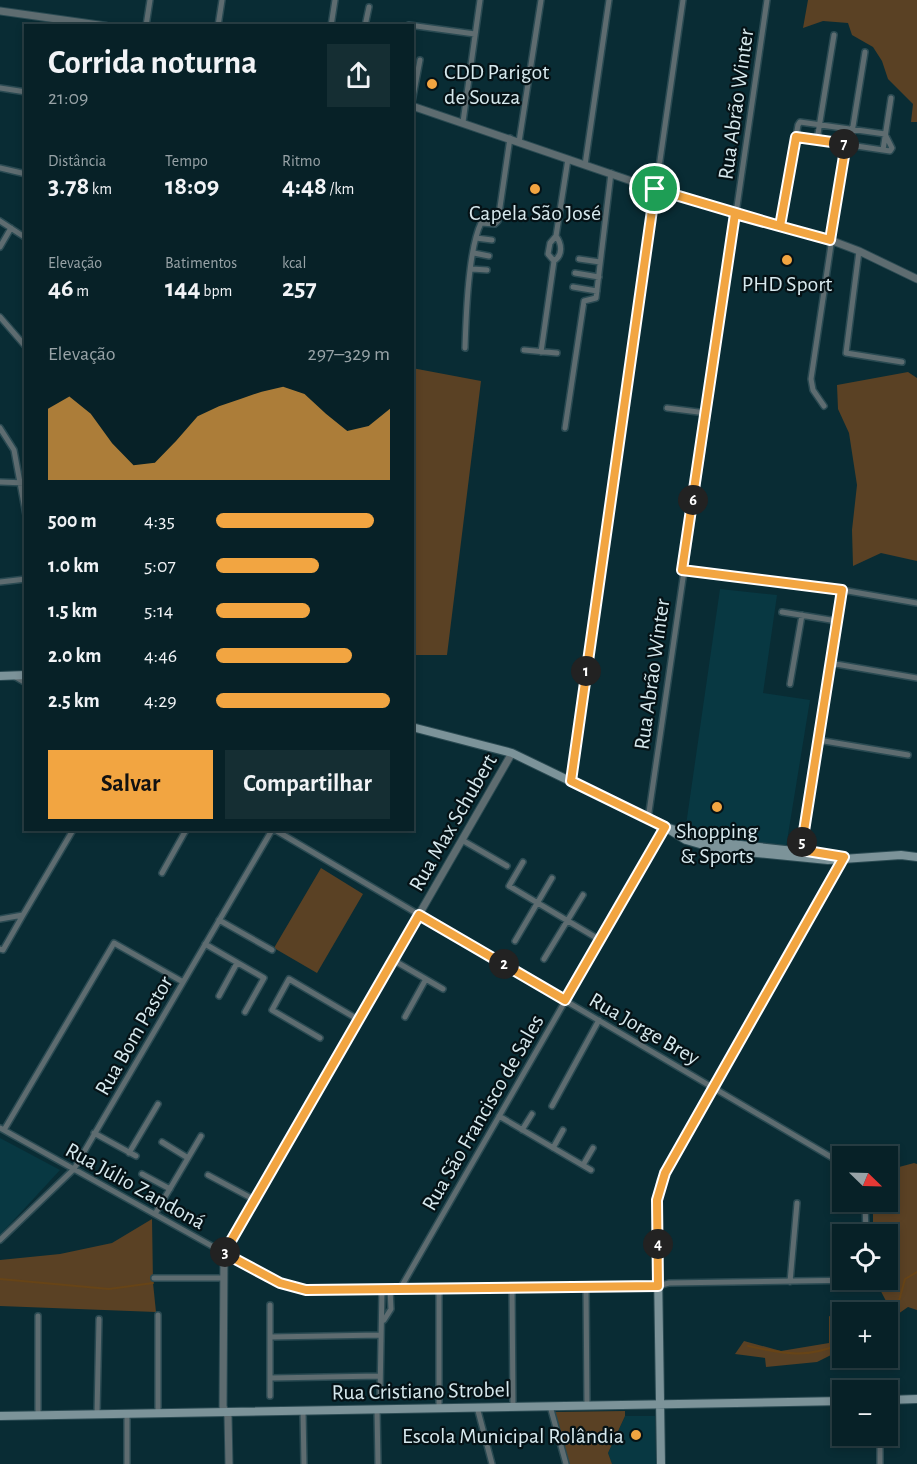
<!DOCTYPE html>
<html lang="pt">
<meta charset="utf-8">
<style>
body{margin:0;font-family:"Alegreya Sans",sans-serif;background:#152e33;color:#f1f3f6;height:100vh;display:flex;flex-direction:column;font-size:22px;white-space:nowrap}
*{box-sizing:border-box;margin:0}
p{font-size:20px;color:#98a3a7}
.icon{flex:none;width:33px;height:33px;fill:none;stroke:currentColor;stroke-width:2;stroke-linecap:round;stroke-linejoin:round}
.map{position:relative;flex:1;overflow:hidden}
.sheet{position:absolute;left:24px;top:24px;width:390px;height:807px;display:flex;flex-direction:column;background:#072127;border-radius:0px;box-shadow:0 3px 9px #0003,0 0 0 2px #283e44}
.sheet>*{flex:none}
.needle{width:39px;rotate:113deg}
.tools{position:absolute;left:832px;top:1146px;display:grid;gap:12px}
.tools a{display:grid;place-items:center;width:66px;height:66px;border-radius:0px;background:#072127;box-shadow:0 3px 9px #0003,0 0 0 2px #283e44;font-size:30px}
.pin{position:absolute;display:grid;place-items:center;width:51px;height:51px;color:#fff;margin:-26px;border:3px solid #fff;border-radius:50%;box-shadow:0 2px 6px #0007}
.km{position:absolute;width:30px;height:30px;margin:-15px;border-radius:50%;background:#222;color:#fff;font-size:16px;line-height:30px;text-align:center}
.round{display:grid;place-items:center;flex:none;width:63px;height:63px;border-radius:0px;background:#152e33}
.headline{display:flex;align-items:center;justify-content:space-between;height:102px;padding:0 24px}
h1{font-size:33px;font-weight:700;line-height:45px}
.stats{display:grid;grid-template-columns:repeat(3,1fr);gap:9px;height:102px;padding:6px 24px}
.stats div{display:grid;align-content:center}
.stats b{font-size:26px;font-weight:700}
.stats small{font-size:16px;font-weight:400}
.stats p{font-size:16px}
.chart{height:168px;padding:12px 24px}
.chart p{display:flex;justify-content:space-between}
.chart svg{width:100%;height:108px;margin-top:6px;fill:#f2a541;opacity:.7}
.cta{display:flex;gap:12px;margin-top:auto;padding:12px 24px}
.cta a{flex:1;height:69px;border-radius:0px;background:#f2a541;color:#111;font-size:24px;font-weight:700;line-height:69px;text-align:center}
.cta a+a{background:#152e33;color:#f1f3f6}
ul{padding:0 24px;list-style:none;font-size:20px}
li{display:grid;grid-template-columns:96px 72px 1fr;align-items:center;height:45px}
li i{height:15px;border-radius:8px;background:#f2a541}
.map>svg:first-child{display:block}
.built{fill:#083842}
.green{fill:#5a4124}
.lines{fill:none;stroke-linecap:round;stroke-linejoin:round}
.stream{stroke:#674417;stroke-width:2}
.minor-casing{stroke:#2a4a52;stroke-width:8}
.tertiary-casing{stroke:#2a4a52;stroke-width:9}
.secondary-casing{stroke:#2a4a52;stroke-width:10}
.minor{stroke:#5e6c70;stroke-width:5}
.tertiary{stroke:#5e6c70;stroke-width:7}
.secondary{stroke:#7c9399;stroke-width:8}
.route-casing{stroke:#fff;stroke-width:12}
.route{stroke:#f2a541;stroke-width:8}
.poi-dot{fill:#f2a541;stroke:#051216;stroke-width:2}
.labels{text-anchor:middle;stroke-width:4.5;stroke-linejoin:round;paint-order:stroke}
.poi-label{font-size:22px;fill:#d7e9ee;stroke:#051216}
.street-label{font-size:22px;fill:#d7e9ee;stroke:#051216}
</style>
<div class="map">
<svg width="917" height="1464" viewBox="0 0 917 1464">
<rect width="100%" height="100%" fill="#092c34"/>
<!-- built -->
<path class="built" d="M720,589L777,595L763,693L810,700L786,847L709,838L685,832Z
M0,1138L60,1170L0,1235Z
M625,1416H655L656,1464H612L608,1453Z"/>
<!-- green -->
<path class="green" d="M808,0H917V122H911L913,104L888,79L882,61L873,47L852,35L848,23L823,21L803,28Z
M412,368L481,381L447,655H413Z
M908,372L917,378V561L881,553L853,566L852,530L857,485L849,433L838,409L837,385Z
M321,868L363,894L317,973L274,948Z
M914,1163L917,1164V1310L908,1307L888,1321V1312H875L886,1301L875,1280H888V1234H873V1202H888V1170Z
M152,1219L153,1283L156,1312L0,1306V1260L60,1254L112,1243Z
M829,1316L843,1321V1349L817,1362L766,1367L765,1358L735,1354L744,1341L781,1351L829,1343Z
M625,1411V1416L608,1453L612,1464H569L554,1412Z"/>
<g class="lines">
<!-- stream -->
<path class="stream" d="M0,1279L109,1289L153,1283
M885,1312L899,1301L905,1279L917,1272
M748,1346C786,1354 806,1359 843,1343"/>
<!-- minor casing -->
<g class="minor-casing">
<path id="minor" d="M409,25L475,34
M146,26L150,0
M218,26L222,0
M331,26L335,0
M365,26L369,7
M0,88L26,92
M412,102L420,60
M463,122L480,0
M817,140L834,35
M519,142L541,0
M850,145L865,52
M883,150L891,98
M585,165L609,0
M0,168L26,174
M0,221L26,238
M780,226L798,125L800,122L885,134L892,148L890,151L883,150L796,137
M556,236L568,159
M556,236C562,244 563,255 554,261L548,254L550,243Z
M476,238L492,240
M0,247L11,228
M859,251L846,353L902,362
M474,253L489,256
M579,259L600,262
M472,269L487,270
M575,273L599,277
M573,287L597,291
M0,317L26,347
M465,348C466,318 468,250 481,223L495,224L498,221L510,138
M524,350L557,353
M541,352L554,261
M824,406L813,390L811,379L846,144
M667,408L706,413
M0,428L14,450L26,515
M565,428L584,301L596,298L611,173
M0,482L26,483
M682,570L842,590L917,603
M0,582L26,579
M782,612L837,621
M830,663L917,678
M14,676L26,683
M790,684L802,615
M818,740L908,755
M571,781L683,0
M648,819L767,0
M275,830L843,1164
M462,840L507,866
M801,851L842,590
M523,862L509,886L600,940
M162,873L186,830
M0,919L23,915L73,830
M219,920L272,950
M515,941L552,878
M205,944L264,978L245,1012
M0,949L3,950L23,915
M544,959L583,895
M393,960L443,989
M219,996L237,963
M405,1017L426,979
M320,1038L272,1010L289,979L359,1020
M552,1106L599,1020
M499,1116L591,1170
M0,1128L273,1280L299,1289L658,1286L669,1283L862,1280
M4,1130L114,943L183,982
M522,1130L532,1114
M94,1133L136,1156
M162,1142L188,1158
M553,1148L563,1130
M129,1153L158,1104
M583,1165L593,1148
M142,1174L170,1189
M208,1175L255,1200
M865,1202L866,1234
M155,1214L201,1136
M0,1240L74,1169L272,830
M154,1278H223
M790,1282L797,1203
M586,1287L587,1405
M439,1288V1408
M512,1288L513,1406
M400,1289L665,827
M384,1320L391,1309L390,1289
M270,1337L380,1335
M270,1378L380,1376
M380,1394L382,1289
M270,1396V1305
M550,1406L566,1464
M477,1407L492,1464
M377,1409L378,1464
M303,1410L304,1464
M158,1413V1315
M97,1414L99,1319
M38,1415V1316
M880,1436V1464
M127,1464V1413"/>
</g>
<!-- tertiary casing -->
<g class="tertiary-casing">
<path id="tertiary" d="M0,11L106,26
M412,106L655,189L830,240L859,251L917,279
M229,1464L228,1416L223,1407L224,1253L512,753"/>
</g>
<!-- secondary casing -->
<g class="secondary-casing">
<path id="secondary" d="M0,676L26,675
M412,727L512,753L665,827L686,840L717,849L828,860L901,855L917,857
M669,828L713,842L840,856
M888,1400L917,1399
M0,1416L843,1401
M661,1464L657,1208L661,1181L844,857"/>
</g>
<!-- minor -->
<use href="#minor" class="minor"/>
<!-- tertiary -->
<use href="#tertiary" class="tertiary"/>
<!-- secondary -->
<use href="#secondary" class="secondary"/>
</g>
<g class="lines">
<!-- route casing -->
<g class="route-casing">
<path id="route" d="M655,189L571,781L665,827L565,1000L419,915L224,1253L280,1283L306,1290L658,1286L657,1200L665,1173L844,857L801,850L842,590L682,570L735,214L830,240L846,144L796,137L780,226L655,189"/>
</g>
<!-- route -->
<use href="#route" class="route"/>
</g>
<!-- markers -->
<g class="poi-dot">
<circle cx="432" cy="84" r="6"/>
<circle cx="535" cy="189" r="6"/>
<circle cx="787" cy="260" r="6"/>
<circle cx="717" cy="807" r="6"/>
<circle cx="636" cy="1435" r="6"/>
</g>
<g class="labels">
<!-- poi labels -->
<g class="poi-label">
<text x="444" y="79" text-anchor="start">CDD Parigot<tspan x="444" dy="25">de Souza</tspan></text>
<text x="535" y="220">Capela São José</text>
<text x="787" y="291">PHD Sport</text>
<text x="717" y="838">Shopping<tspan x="717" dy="25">&amp; Sports</tspan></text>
<text x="624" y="1443" text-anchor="end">Escola Municipal Rolândia</text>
</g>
<!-- street labels -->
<g class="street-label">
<text transform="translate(735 104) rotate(-82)" y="8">Rua Abrão Winter</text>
<text transform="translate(651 674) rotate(-82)" y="8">Rua Abrão Winter</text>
<text transform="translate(452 822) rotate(-60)" y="8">Rua Max Schubert</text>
<text transform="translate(645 1028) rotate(30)" y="8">Rua Jorge Brey</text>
<text transform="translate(133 1035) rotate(-60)" y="8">Rua Bom Pastor</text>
<text transform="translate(482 1112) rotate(-60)" y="8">Rua São Francisco de Sales</text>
<text transform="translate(136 1185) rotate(29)" y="8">Rua Júlio Zandoná</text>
<text transform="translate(421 1390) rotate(-1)" y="8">Rua Cristiano Strobel</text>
</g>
</g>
</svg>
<div class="tools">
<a><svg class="needle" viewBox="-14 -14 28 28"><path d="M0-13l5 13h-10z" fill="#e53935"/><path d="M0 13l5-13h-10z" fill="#98a3a7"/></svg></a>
<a><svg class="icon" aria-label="locate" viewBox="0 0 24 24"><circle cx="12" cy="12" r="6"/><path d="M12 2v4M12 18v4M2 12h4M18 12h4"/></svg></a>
<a>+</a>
<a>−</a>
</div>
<div class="pin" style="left:655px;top:189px;background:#1e9e55"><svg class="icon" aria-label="arrive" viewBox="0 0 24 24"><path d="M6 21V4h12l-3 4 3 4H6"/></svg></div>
<b class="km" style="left:586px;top:671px">1</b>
<b class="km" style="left:504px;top:964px">2</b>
<b class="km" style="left:225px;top:1252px">3</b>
<b class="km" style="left:658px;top:1244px">4</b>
<b class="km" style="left:802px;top:842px">5</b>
<b class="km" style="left:693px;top:500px">6</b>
<b class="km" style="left:844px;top:144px">7</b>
<section class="sheet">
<div class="headline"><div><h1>Corrida noturna</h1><p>21:09</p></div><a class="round"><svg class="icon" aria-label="share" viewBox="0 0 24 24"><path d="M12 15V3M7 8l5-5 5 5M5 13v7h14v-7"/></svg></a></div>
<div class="stats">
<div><p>Distância</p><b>3.78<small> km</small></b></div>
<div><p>Tempo</p><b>18:09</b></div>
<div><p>Ritmo</p><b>4:48<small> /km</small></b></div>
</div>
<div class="stats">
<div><p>Elevação</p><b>46<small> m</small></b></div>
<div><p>Batimentos</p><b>144<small> bpm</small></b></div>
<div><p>kcal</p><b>257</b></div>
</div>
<div class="chart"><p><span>Elevação</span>297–329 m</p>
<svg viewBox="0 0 160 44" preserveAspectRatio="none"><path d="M0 44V15L10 10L20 17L30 29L40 38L50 37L60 28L70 18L80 14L90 11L100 8L110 6L120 9L130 17L140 24L150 22L160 15V44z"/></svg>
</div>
<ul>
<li><b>500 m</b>4:35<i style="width:91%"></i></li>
<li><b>1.0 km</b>5:07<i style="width:59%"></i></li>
<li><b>1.5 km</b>5:14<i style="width:54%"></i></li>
<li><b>2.0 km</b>4:46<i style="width:78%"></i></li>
<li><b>2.5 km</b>4:29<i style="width:100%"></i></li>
</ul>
<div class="cta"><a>Salvar</a><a>Compartilhar</a></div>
</section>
</div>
